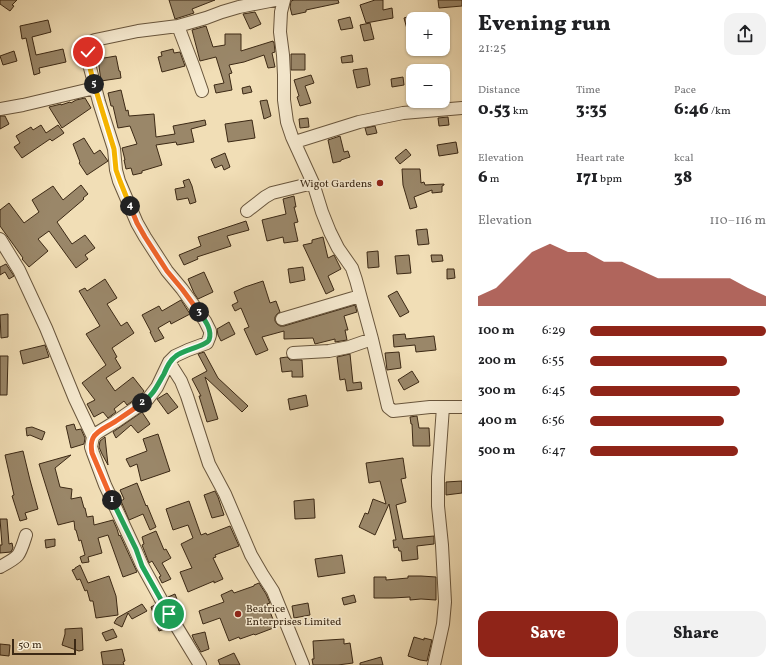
<!DOCTYPE html>
<meta charset="utf-8">
<style>
body{margin:0;font-family:Vollkorn,serif;background:#f2f2f2;color:#202124;height:100vh;display:flex;flex-direction:column;font-size:15px;white-space:nowrap}
*{box-sizing:border-box;margin:0}
p{font-size:13px;color:#757577}
.icon{flex:none;width:22px;height:22px;fill:none;stroke:currentColor;stroke-width:2;stroke-linecap:round;stroke-linejoin:round}
.map{position:relative;flex:1;overflow:hidden}
.sheet{display:flex;flex-direction:column;background:#fff;width:320px}
.sheet>*{flex:none}
.tools{position:absolute;left:406px;top:12px;display:grid;gap:8px}
.tools a{display:grid;place-items:center;width:44px;height:44px;border-radius:8px;background:#fff;box-shadow:0 1px 3px #0004;font-size:20px}
.scale{position:absolute;left:12px;bottom:10px;width:64px;box-sizing:border-box;padding-left:4px;border:2px solid #3c2915;border-top:0;font-size:11px;line-height:14px;white-space:nowrap;color:#3c2915;-webkit-text-stroke:3px #f6ead0;paint-order:stroke}
.pin{position:absolute;display:grid;place-items:center;width:34px;height:34px;color:#fff;margin:-17px;border:2px solid #fff;border-radius:50%;box-shadow:0 1px 4px #0007}
.km{position:absolute;width:20px;height:20px;margin:-10px;border-radius:50%;background:#222;color:#fff;font-size:11px;line-height:20px;text-align:center}
.round{display:grid;place-items:center;flex:none;width:42px;height:42px;border-radius:12px;background:#f2f2f2}
.headline{display:flex;align-items:center;justify-content:space-between;height:68px;padding:0 16px}
h1{font-size:22px;font-weight:800;line-height:30px}
.figures{display:grid;grid-template-columns:repeat(3,1fr);gap:6px;height:68px;padding:4px 16px}
.figures div{display:grid;align-content:center}
.figures b{font-size:17px;font-weight:800}
.figures small{font-size:11px;font-weight:400}
.figures p{font-size:11px}
.chart{height:112px;padding:8px 16px}
.chart p{display:flex;justify-content:space-between}
.chart svg{width:100%;height:72px;margin-top:4px;fill:#8f2418;opacity:.7}
.button{display:flex;gap:8px;margin-top:auto;padding:8px 16px}
.button a{flex:1;height:46px;border-radius:12px;background:#8f2418;color:#fff;font-size:16px;font-weight:800;line-height:46px;text-align:center}
.button a+a{background:#f2f2f2;color:#202124}
ul{padding:0 16px;list-style:none;font-size:13px}
li{display:grid;grid-template-columns:64px 48px 1fr;align-items:center;height:30px}
li i{height:10px;border-radius:5px;background:#8f2418}
main{display:flex;flex:1;min-height:0}
.map>svg:first-child{display:block}
.building{fill:#9a8769;stroke:#3c2915}
.lines{fill:none;stroke-linecap:round;stroke-linejoin:round}
.minor-casing{stroke:#69563d;stroke-width:14}
.minor{stroke:#f6ead0;stroke-width:12}
.split-1-casing{stroke:#fff;stroke-width:8}
.split-2-casing{stroke:#fff;stroke-width:8}
.split-3-casing{stroke:#fff;stroke-width:8}
.split-4-casing{stroke:#fff;stroke-width:8}
.split-5-casing{stroke:#fff;stroke-width:8}
.split-6-casing{stroke:#fff;stroke-width:8}
.split-1{stroke:#22a559;stroke-width:5}
.split-2{stroke:#f0652b;stroke-width:5}
.split-3{stroke:#22a559;stroke-width:5}
.split-4{stroke:#f0652b;stroke-width:5}
.split-5{stroke:#f5b400;stroke-width:5}
.split-6{stroke:#f5b400;stroke-width:5}
.poi-dot{fill:#8f2418;stroke:#f6ead0;stroke-width:1.5}
.labels{text-anchor:middle;stroke-width:3;stroke-linejoin:round;paint-order:stroke}
.poi-label{font-size:11px;fill:#3c2915;stroke:#f6ead0;text-anchor:end}
</style>
<main>
<div class="map">
<svg width="462" height="665" viewBox="0 0 462 665">
<rect width="100%" height="100%" fill="#f1deb6"/>
<filter id="stains"><feTurbulence type="fractalNoise" baseFrequency=".005" numOctaves="4"/><feColorMatrix values="0 0 0 0 .2 0 0 0 0 .09 0 0 0 0 .02 0 0 0 .5 -.17"/></filter>
<radialGradient id="worn" r=".72"><stop offset=".6" stop-color="#630" stop-opacity="0"/><stop offset="1" stop-color="#630" stop-opacity=".3"/></radialGradient>
<!-- building -->
<path class="building" d="M0,0H17L12,5L14,6L10,11L0,4Z
M169,0H215L192,9L194,13L175,19Z
M294,0H338L339,3L306,10V12L292,15L290,7L291,1Z
M375,0H383V10L392,8L393,18L366,23L360,5Z
M438,0H462V6L439,8Z
M255,12L261,24L250,29L243,14Z
M413,15V27L407,29L404,18Z
M350,17L353,28L341,30L338,20Z
M48,20L51,32L32,37L36,55L63,49L66,62L39,68L40,73L34,75L26,38L22,39L20,26Z
M370,23L374,39L364,41L360,25Z
M206,26L213,47L225,45V34H241V51L273,41V42H274L275,52L272,53L275,67L268,68L264,55L244,62L229,65L232,73L229,74L232,90L216,93L214,85L224,83L216,57L200,61L192,30Z
M173,49L174,53L180,52L185,66L162,72L158,57L162,56L161,52Z
M14,51L17,61L3,65L0,56Z
M291,54H305V70H291Z
M352,55L353,62L342,63L341,57Z
M116,56L119,71H120L121,78L101,81L98,59Z
M367,68L370,85L357,88L353,70Z
M311,75L314,83L305,86L311,103L300,106L297,97L299,96L294,80Z
M403,77L404,85L392,87L391,79Z
M250,86L252,92L243,94L242,88Z
M121,90L126,111L128,110L129,116L154,114L156,137L175,134L173,126L205,120L206,125L191,129L194,142L177,145L176,142L156,145L162,165L142,171V173L133,175L131,168L126,169L124,160H125L122,148L137,144L130,126L118,128L113,106H111L108,93Z
M85,98L91,108L62,128L49,107L61,104V105L70,102L71,103L76,100Z
M267,100L271,116L264,119L260,101Z
M0,116H5L9,124L0,129Z
M448,117L449,125L439,126L438,118Z
M308,118L309,127L300,128L299,119Z
M252,120L255,138L228,142L225,124Z
M41,125L46,133L58,125L64,133L52,141L50,139L22,158L14,147L20,143L16,136L31,127L33,130Z
M375,126L377,133L367,135L365,128Z
M340,136L344,152L348,151L350,157L341,160V161L333,163L328,140Z
M84,138L94,154L100,150L108,161L87,175L79,163L80,162L73,144Z
M456,142L458,153L439,156L437,145Z
M406,149L411,155L400,164L395,158Z
M225,153L230,167L224,170L222,165L215,168L211,159Z
M402,169H420L421,183L424,182L425,185L444,184V185L442,186V192L432,193V190L414,197L417,207L410,209L403,185Z
M189,179L192,186L196,202L190,204L188,198L177,200L175,189L185,187L183,181Z
M81,185L88,194L83,198L84,199L57,222L72,244L85,235L95,248L85,255L88,259L76,268L49,231L38,239L48,251L29,267L22,259L23,258L0,226V210L9,203L24,223L39,212L32,200L53,186L63,200Z
M294,196L296,207H294L298,222L294,223L298,241L284,243L283,237L267,241L262,220L286,214L283,199Z
M246,221L249,230L227,236L231,246L197,257L198,259L184,265L179,255L201,246L198,237Z
M427,229L429,244L418,245L416,230Z
M323,237L328,258L334,255L341,269L328,276L334,290L326,294L303,245L312,243V240Z
M378,251L379,267L368,268L367,252Z
M409,255L411,273L397,274L395,256Z
M431,255H442L443,261L432,262Z
M6,264L14,276L9,279L5,272L0,275V267Z
M303,267L305,280L290,283L288,269Z
M447,269H454L455,278L447,279Z
M204,272L213,292L198,299L194,293L188,279Z
M105,279L117,298L107,304L121,326L127,322L134,333L112,348L117,357L115,358L121,368L106,378L115,391L133,377L144,391L142,394L127,405L124,401L114,409L116,412L108,418L103,412L94,417L87,404L95,400L82,383L106,365L86,334L100,326L79,291L85,288L87,291Z
M263,281L270,303L276,301L280,312L277,314L275,317V321L277,324L280,326H284L355,305L357,312L344,316L348,330H345L347,340L335,342V339L315,344L313,338L284,339V331L262,337L268,350L256,355L244,329L249,327L241,308L235,311L232,305L238,302L234,292L245,287Z
M397,291L409,312L400,317L388,296Z
M181,300L190,314L171,324L170,321L158,328L164,338L155,342L150,332H151L142,315L159,306L162,311Z
M8,314V337L1,338L0,315Z
M229,322L235,334L221,341L218,335L217,329Z
M405,334L406,339L434,336L436,350L416,352L415,345L394,347L393,335Z
M45,345L49,357L23,364L20,351Z
M204,352L218,378L248,406L242,412L205,377L218,419L207,422L199,396H201L192,379L207,371L198,354Z
M399,352L401,368L387,370L385,353Z
M350,354L353,383L361,382L362,389L347,391L345,379L340,380L337,357Z
M0,356H8L7,395H0Z
M287,357L290,360H302L303,377H292V371L282,372L280,358Z
M412,371L419,382L404,390L398,380Z
M167,393L178,407L168,414L157,399Z
M306,395L308,406L290,410L288,399Z
M142,412L150,424L138,433L131,425L116,438L113,432Z
M417,416L419,428H429L430,446H413L412,424H411L410,417Z
M74,424L76,430L81,429L85,438L84,444L71,448L66,426Z
M32,427L45,432L42,440L30,435L27,436L26,428Z
M158,434L170,471L141,481L137,464L130,467L126,459L147,451L143,439Z
M105,437L108,465L102,454L99,447L100,441Z
M23,451L30,480L38,509L25,513L27,519L20,521L12,496L14,495L5,455Z
M71,455L55,468L60,487L72,489L71,499L81,497L84,508H85L87,517L93,516L94,525L113,520L117,529L119,536L120,535L137,572L123,577L108,535L98,538L102,553L88,557L89,562L82,563L80,557L85,555L81,540L79,541L76,530H75L74,521L58,525L39,464Z
M403,458L406,478L401,479L406,502L396,505L403,539L434,536V544L417,546L418,559L402,561L401,551H399L398,547L394,548L393,540H396L389,504L375,535L359,527L365,513L368,514L373,499L386,504L380,481L369,483L366,463Z
M462,481V493L446,495V482Z
M137,483L146,506L147,505L156,527L150,530L143,514L129,520L121,501L124,499L120,490Z
M215,491L218,497L224,515L212,518L204,495Z
M314,499L315,518L295,519L294,501Z
M189,501L201,535L206,533L207,535L230,526L239,546L215,555L216,557L213,558L223,579L214,583V581L188,592L180,572L192,568L181,544L193,538L188,525L173,530L166,509Z
M0,519H7L9,544L12,543L13,548L11,552L0,553V545H2Z
M156,531L164,550L166,549L171,558L162,563L171,579L162,583L159,577L161,576L152,561L149,563L142,545L144,544L142,537Z
M55,539V546L46,548L45,540Z
M342,555L345,573L318,577L315,559Z
M80,565L88,583L109,576L116,596L118,615L96,618L93,601H90L87,590L85,591L80,579L77,580L72,570L75,569V568Z
M408,576H421L436,577V600L421,599L410,600V597L392,598H374V577H386V580L408,578Z
M259,583L266,594L270,603L267,604L276,627L255,635L254,634L240,639L239,637L229,641L220,618L203,624L199,611L224,602L221,595L232,590L234,593L254,586V585Z
M175,594L178,602L172,604L168,597Z
M354,595L356,602L344,605L342,598Z
M308,603L310,615L294,618L292,606Z
M142,604L147,611L132,619L128,613L122,627L114,623L117,618Z
M155,605L161,616H160L165,629L159,631L151,607Z
M82,628L83,650L79,651L62,645L65,634V629Z
M113,629L117,637L106,641L102,633Z
M205,632L209,649L201,652L194,640L192,635Z
M414,637L424,640V638L432,640L427,661L420,660L408,656Z
M344,639V644L350,643L353,663L338,665H313L312,659H314L313,641Z
M0,644L10,645L9,656L0,655Z
M122,649L125,661L123,662L124,665H103L101,652Z
M234,653L240,665H220L218,660Z
M381,657L383,665H360V663Z"/>
<g class="lines">
<!-- minor casing -->
<g class="minor-casing">
<path id="minor" d="M284,0L281,12L280,32L283,55L284,75V100L287,122L292,137L313,183L322,212L330,232L338,248L352,268L356,280L372,339L388,407L393,411L430,407H462
M178,26L194,68L202,91
M0,109L23,105L95,88
M295,142L359,122L403,113L462,108
M247,211L265,197L272,193L313,183
M0,239L19,270L46,328L75,399L93,437
M282,319L360,296
M293,353L329,351L349,347L372,339
M169,362L181,381L187,396L209,464L225,494L251,555L262,574L273,591L303,665
M0,567C20,556 19,557 26,535
M200,665L169,614L142,565L135,549L105,485L93,453L91,447L93,437L97,433L115,422L147,400L157,387L169,362L175,356L188,350L207,343L209,338L210,335V331L205,321L182,289L167,271L145,237L137,223L119,181L116,170L114,149L99,102L89,64L88,52L91,42L95,40L138,31L178,26L206,18L222,12L239,7L275,0
M434,665L443,624L445,602L442,545L438,506V477L443,407"/>
</g>
<!-- minor -->
<use href="#minor" class="minor"/>
</g>
<g class="lines">
<!-- split-1 casing -->
<g class="split-1-casing">
<path id="split-1" d="M112,500L136,549L142,566L169,614"/>
</g>
<!-- split-2 casing -->
<g class="split-2-casing">
<path id="split-2" d="M112,500L92,453C91,448 91,442 93,438C97,430 109,426 116,421C125,415 134,409 142,403"/>
</g>
<!-- split-3 casing -->
<g class="split-3-casing">
<path id="split-3" d="M142,403C153,396 158,384 164,374C167,367 170,360 176,356C183,350 206,346 209,340C213,330 204,319 199,312"/>
</g>
<!-- split-4 casing -->
<g class="split-4-casing">
<path id="split-4" d="M130,206L137,223L145,237L167,271L182,289L199,312"/>
</g>
<!-- split-5 casing -->
<g class="split-5-casing">
<path id="split-5" d="M94,84L114,149L116,170L120,181L130,206"/>
</g>
<!-- split-6 casing -->
<g class="split-6-casing">
<path id="split-6" d="M88,52L89,64L94,84"/>
</g>
<!-- split-1 -->
<use href="#split-1" class="split-1"/>
<!-- split-2 -->
<use href="#split-2" class="split-2"/>
<!-- split-3 -->
<use href="#split-3" class="split-3"/>
<!-- split-4 -->
<use href="#split-4" class="split-4"/>
<!-- split-5 -->
<use href="#split-5" class="split-5"/>
<!-- split-6 -->
<use href="#split-6" class="split-6"/>
</g>
<!-- markers -->
<g class="poi-dot">
<circle cx="380" cy="183" r="4"/>
<circle cx="238" cy="614" r="4"/>
</g>
<g class="labels">
<!-- poi labels -->
<g class="poi-label">
<text x="372" y="187">Wigot Gardens</text>
<text x="246" y="612" text-anchor="start">Beatrice<tspan x="246" dy="13">Enterprises Limited</tspan></text>
</g>
</g>
<rect width="100%" height="100%" filter="url(#stains)"/>
<rect width="100%" height="100%" fill="url(#worn)"/>
</svg>
<div class="tools">
<a>+</a>
<a>−</a>
</div>
<div class="scale">50 m</div>
<div class="pin" style="left:169px;top:614px;background:#1e9e55"><svg class="icon" aria-label="arrive" viewBox="0 0 24 24"><path d="M6 21V4h12l-3 4 3 4H6"/></svg></div>
<div class="pin" style="left:88px;top:52px;background:#d93025"><svg class="icon" aria-label="check" viewBox="0 0 24 24"><path d="M5 12l5 5 9-10"/></svg></div>
<b class="km" style="left:112px;top:500px">1</b>
<b class="km" style="left:142px;top:403px">2</b>
<b class="km" style="left:199px;top:312px">3</b>
<b class="km" style="left:130px;top:206px">4</b>
<b class="km" style="left:94px;top:84px">5</b>
</div>
<section class="sheet">
<div class="headline"><div><h1>Evening run</h1><p>21:25</p></div><a class="round"><svg class="icon" aria-label="share" viewBox="0 0 24 24"><path d="M12 15V3M7 8l5-5 5 5M5 13v7h14v-7"/></svg></a></div>
<div class="figures">
<div><p>Distance</p><b>0.53<small> km</small></b></div>
<div><p>Time</p><b>3:35</b></div>
<div><p>Pace</p><b>6:46<small> /km</small></b></div>
</div>
<div class="figures">
<div><p>Elevation</p><b>6<small> m</small></b></div>
<div><p>Heart rate</p><b>171<small> bpm</small></b></div>
<div><p>kcal</p><b>38</b></div>
</div>
<div class="chart"><p><span>Elevation</span>110–116 m</p>
<svg viewBox="0 0 160 44" preserveAspectRatio="none"><path d="M0 44V38L10 33L20 22L30 11L40 6L50 11L60 11L70 17L80 17L90 22L100 27L110 27L120 27L130 27L140 27L150 33L160 38V44z"/></svg>
</div>
<ul>
<li><b>100 m</b>6:29<i style="width:100%"></i></li>
<li><b>200 m</b>6:55<i style="width:78%"></i></li>
<li><b>300 m</b>6:45<i style="width:85%"></i></li>
<li><b>400 m</b>6:56<i style="width:76%"></i></li>
<li><b>500 m</b>6:47<i style="width:84%"></i></li>
</ul>
<div class="button"><a>Save</a><a>Share</a></div>
</section>
</main>
